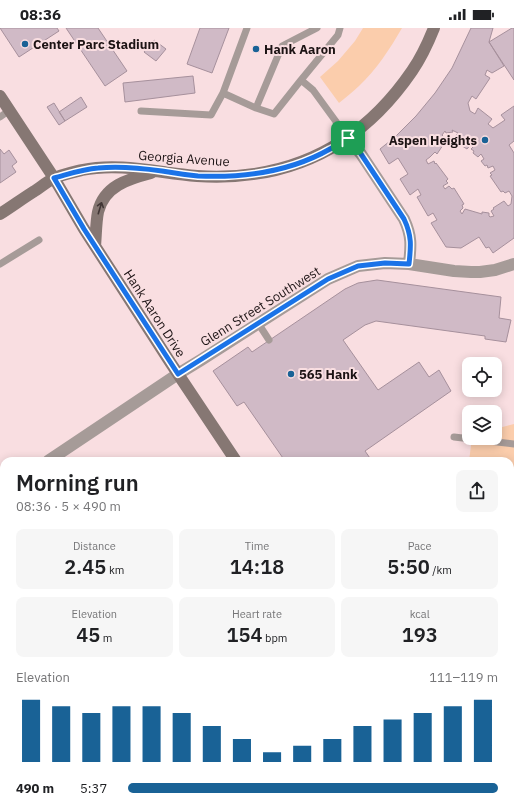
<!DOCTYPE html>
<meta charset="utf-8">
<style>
body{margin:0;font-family:"IBM Plex Sans",sans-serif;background:#f6f6f6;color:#202124;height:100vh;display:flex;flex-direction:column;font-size:15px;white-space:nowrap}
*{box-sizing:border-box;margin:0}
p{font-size:13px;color:#757577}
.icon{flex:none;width:22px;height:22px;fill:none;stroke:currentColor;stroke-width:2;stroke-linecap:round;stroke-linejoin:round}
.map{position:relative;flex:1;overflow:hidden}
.details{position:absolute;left:0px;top:429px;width:514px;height:354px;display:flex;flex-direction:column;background:#fff;border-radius:12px 12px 0 0;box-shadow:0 2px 10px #0003}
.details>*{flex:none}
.fabs{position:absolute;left:462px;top:329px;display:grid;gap:8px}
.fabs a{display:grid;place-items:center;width:40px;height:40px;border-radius:8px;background:#fff;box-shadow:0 2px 10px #0003;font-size:20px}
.pin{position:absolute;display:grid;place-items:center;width:34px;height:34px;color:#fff;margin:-17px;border-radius:8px;box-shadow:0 2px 6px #0006}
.round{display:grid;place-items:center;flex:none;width:42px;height:42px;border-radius:8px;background:#f6f6f6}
.overview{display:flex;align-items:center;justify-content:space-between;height:68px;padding:0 16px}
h1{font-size:22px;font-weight:600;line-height:30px}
.metrics{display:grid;grid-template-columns:repeat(3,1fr);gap:6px;height:68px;padding:4px 16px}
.metrics div{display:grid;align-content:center;border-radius:8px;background:#f6f6f6;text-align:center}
.metrics b{font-size:20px;font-weight:600}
.metrics small{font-size:11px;font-weight:400}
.metrics p{font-size:11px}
.chart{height:112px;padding:8px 16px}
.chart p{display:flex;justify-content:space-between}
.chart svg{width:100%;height:72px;margin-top:4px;stroke:#196296;stroke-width:6}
ul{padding:0 16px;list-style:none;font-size:13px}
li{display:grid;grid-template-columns:64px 48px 1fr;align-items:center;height:30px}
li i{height:10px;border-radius:5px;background:#196296}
.status{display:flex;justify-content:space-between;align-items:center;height:28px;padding:0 20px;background:#fff;direction:ltr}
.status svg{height:11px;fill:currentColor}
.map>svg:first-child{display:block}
.green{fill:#fbcdac}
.building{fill:#d0bac6;stroke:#a6909c;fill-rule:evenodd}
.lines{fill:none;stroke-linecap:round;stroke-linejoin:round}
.lane{stroke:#a69b98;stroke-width:7}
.street{stroke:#a69b98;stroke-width:12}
.secondary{stroke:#867773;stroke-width:12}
.oneway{stroke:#413635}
.route-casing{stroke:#fff;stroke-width:8}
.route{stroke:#1a73e8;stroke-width:5}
.poi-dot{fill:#196296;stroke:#f9dee1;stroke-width:1.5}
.labels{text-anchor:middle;stroke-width:4;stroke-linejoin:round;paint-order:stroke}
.poi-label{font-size:13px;font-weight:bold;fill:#1c1314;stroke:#f9dee1;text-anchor:start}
.street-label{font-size:13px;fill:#1c1314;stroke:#f9dee1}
</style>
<div class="status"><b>08:36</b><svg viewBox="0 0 49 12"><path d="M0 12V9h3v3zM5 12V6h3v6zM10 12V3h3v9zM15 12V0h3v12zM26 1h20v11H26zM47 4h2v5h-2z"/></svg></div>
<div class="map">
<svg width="514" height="783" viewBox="0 0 514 783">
<rect width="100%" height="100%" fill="#f9dee1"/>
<!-- green -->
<path class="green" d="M363,0H402C390,21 376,42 359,58C353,64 346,69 339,75L320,49L338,33L355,13Z
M514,396V543L510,539V433H469L472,410H495V401Z"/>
<!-- building -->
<path class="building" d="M0,0H57L59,3L19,29Z
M66,0H98L127,43L105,58Z
M200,0H229L212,45L187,36Z
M471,0H493L489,14L504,38L492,45L487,42L485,47L490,50L476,71L472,68L468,75L470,83L475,86L478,80L492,91L488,96L493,100L505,92L501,87L514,78V113L509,117L514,125V210L493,225L489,219L486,220L479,209L461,220L446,219L431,195L437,192L433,185L428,188L417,169L421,167L418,161L410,167L400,151L408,146L398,130L389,136L380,121L395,109L416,88L435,65L452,40ZM452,102L458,105L455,109L457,111L456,114L467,121L472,115L475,117L471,121L474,123L473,125L478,129L481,126L484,131L481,133L485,138L487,137L488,140L493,138L495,142L490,145L492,147L490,148L501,164L503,163L505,165L509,163L512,168L511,176L508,178L504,173L493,180L494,181L491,183L494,188L490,189L489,188V185L482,184V186L465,181L462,186L460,183L463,180L462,177L464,176L454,160L452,161L449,158L445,161L443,158L448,155L446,153L448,151L436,135L435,136L434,133L428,136L426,132L430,129L435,124L437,126L445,114L444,113L446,111L442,107L445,103L446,105L453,104Z
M512,0H514V52L489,14Z
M154,12L166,21L156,33L144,24Z
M193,48L195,65L125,74L123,55Z
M81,69L87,79L65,93L59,84Z
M54,75L65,93L59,97L47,79Z
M0,121L4,126L9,122L17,134L12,138L16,144L0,155Z
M377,252L501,269L499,290L511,292L506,314L485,311V308L376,293L365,297L343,312L378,362L419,334L429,349L439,342L451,363L365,423L372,433H285L244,374L237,378L213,343L248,319L252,324L345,261L358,255Z
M0,629L4,635V674L0,668Z
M0,713L4,719V768L0,762Z
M12,779H74L68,783H10L9,781Z"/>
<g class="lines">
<!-- lane -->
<path class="lane" d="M247,0L223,65L256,80L274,86L301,52
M340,0L338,7L301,52L313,62L348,110
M256,80L282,18L317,0
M141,83L211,87L223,65
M0,89L10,82
M0,236L39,212
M258,295L269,312
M454,409L514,416
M510,640L514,642
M510,684L514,681
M150,783L156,779"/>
<!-- street -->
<path class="street" d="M348,110L361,126L404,191C412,208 411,218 409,236
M48,433L178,346L201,332L328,251L358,238L385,235L409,236L454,243L471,244H480L495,242L514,236
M0,465L4,462
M0,563L4,569
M142,779L145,783
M107,783L113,779"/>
<!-- secondary -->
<path class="secondary" d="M0,68L54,150L84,201L170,334L236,433
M0,186C11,179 22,171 33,164C40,160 46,154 53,151C60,147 74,144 82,142C120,134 159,145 197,148C289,154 360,119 412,43C421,30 428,15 434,0
M95,218C96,207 96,194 98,184C104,158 128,151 151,145
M465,779L467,783"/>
</g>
<!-- one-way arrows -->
<defs><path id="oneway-shaft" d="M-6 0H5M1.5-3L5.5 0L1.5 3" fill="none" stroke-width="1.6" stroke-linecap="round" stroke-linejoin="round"/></defs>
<use class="oneway" href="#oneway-shaft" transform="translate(100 180) rotate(-73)"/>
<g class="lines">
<!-- route casing -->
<g class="route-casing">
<path id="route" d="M348,110L361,126L404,191C412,208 411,218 409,236L385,235L358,238L328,251L178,346L84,201L54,150C69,146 83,141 98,140C119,138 141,140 162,143C174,145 186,147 198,148C244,150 290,144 330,121C336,118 342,114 348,110Z"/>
</g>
<!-- route -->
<use href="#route" class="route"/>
</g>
<!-- markers -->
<g class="poi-dot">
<circle cx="25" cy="16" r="4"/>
<circle cx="256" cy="21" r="4"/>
<circle cx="485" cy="112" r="4"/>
<circle cx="291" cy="346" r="4"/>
</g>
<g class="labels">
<!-- poi labels -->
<g class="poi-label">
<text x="33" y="21">Center Parc Stadium</text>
<text x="264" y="26">Hank Aaron</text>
<text x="477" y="117" text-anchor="end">Aspen Heights</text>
<text x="299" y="351">565 Hank</text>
</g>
<!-- street labels -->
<g class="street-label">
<text transform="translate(184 130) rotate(4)" y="5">Georgia Avenue</text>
<text transform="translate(260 278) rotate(-32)" y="5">Glenn Street Southwest</text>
<text transform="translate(155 285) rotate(57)" y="5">Hank Aaron Drive</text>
</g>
</g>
</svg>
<div class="fabs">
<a><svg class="icon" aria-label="locate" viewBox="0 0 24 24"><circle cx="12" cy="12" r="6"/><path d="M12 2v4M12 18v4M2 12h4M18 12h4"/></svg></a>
<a><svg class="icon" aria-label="layers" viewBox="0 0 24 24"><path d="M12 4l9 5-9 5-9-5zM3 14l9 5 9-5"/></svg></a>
</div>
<div class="pin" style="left:348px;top:110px;background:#1e9e55"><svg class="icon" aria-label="arrive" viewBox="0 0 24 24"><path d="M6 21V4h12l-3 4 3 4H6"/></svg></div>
<section class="details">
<div class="overview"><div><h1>Morning run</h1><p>08:36 · 5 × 490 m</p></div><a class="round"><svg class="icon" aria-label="share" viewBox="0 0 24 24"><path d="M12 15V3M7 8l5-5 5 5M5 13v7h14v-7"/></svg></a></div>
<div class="metrics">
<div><p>Distance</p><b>2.45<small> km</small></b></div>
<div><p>Time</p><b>14:18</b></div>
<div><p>Pace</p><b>5:50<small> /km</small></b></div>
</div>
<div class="metrics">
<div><p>Elevation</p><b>45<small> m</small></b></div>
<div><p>Heart rate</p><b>154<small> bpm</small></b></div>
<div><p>kcal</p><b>193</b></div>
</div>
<div class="chart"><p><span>Elevation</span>111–119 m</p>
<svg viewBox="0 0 160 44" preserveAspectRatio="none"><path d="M5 44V6M15 44V10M25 44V14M35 44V10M45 44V10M55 44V14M65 44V22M75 44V30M85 44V38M95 44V34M105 44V30M115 44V22M125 44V18M135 44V14M145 44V10M155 44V6"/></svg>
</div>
<ul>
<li><b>490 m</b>5:37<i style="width:100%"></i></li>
</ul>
</section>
</div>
